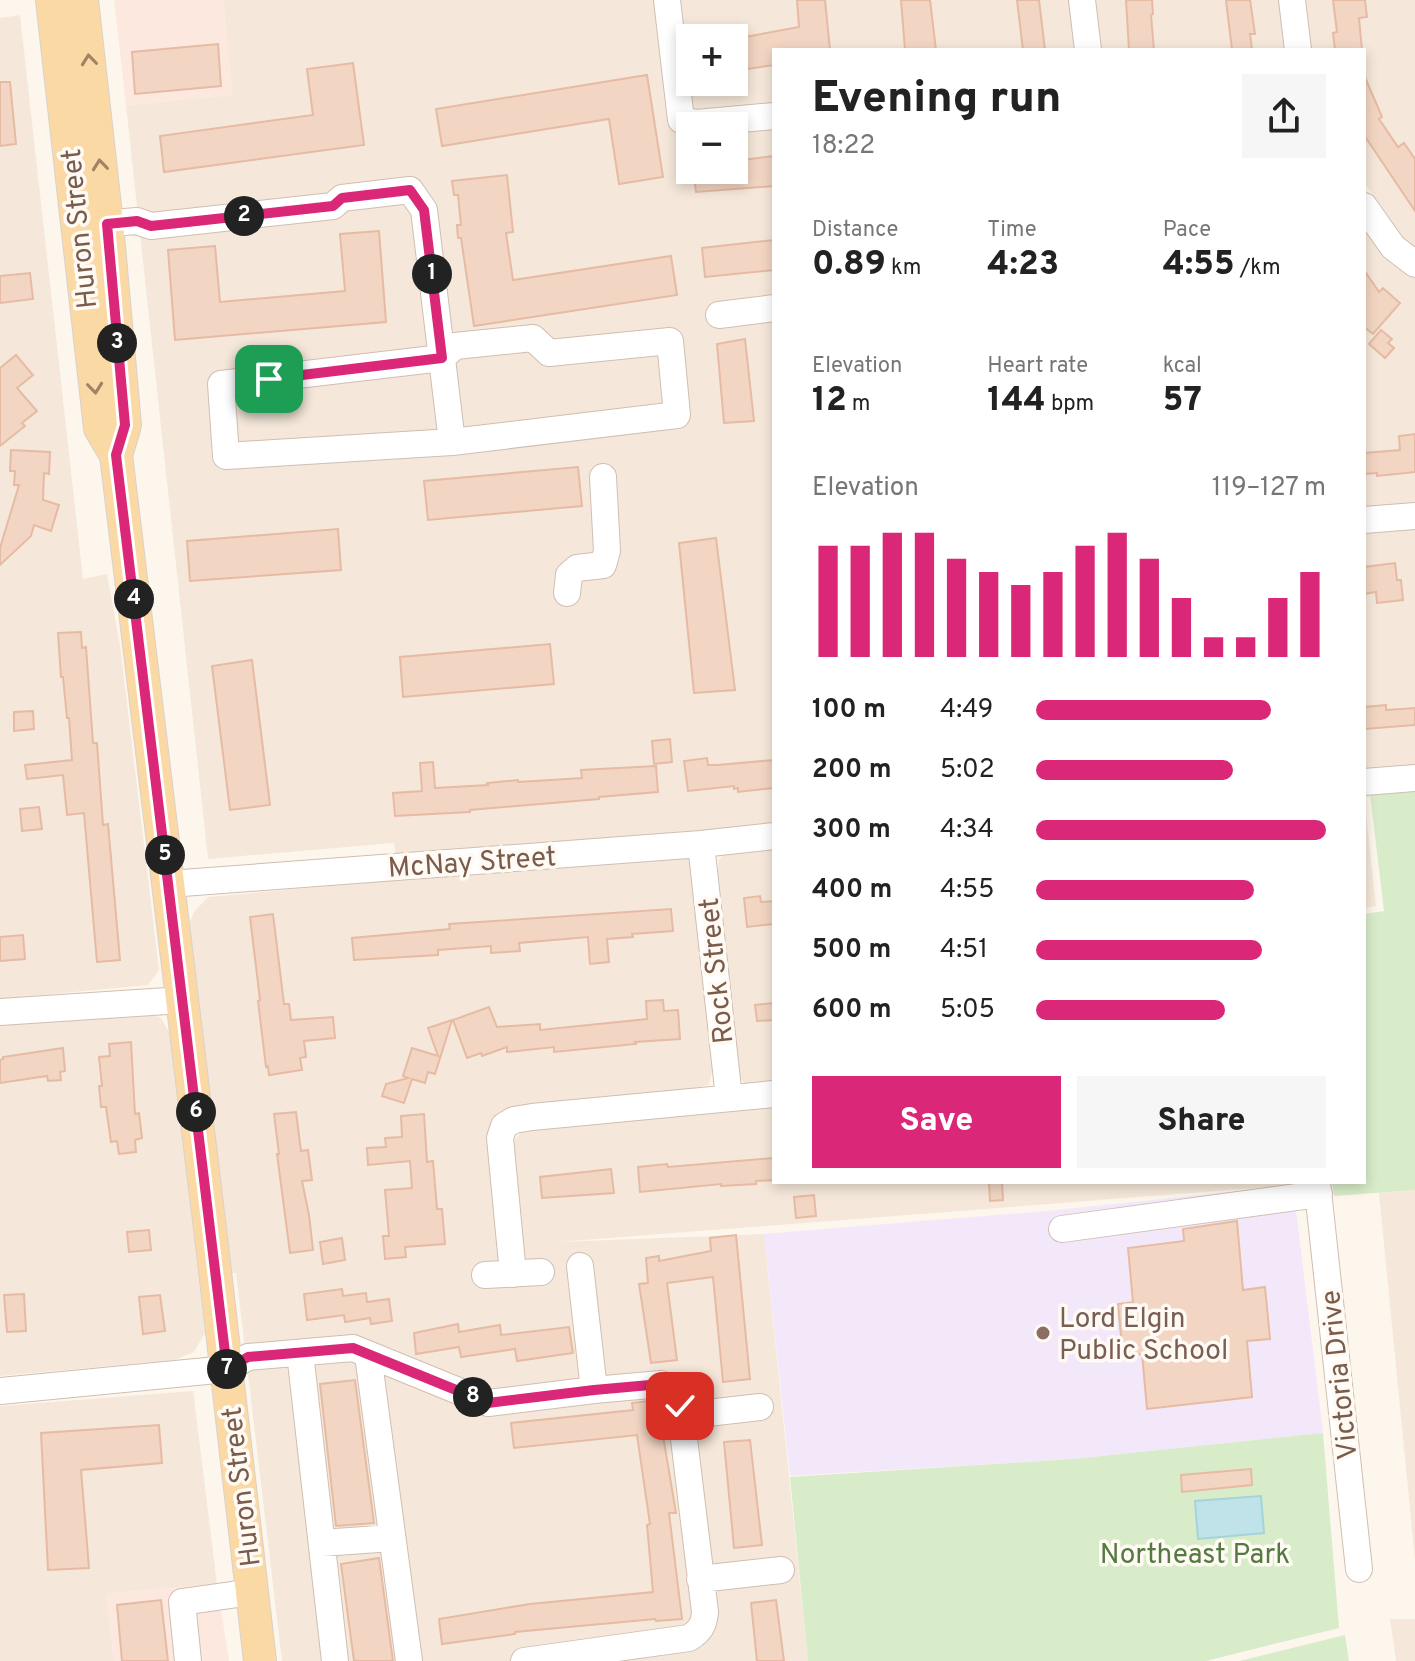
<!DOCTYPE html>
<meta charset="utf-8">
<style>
body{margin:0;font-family:Overpass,sans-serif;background:#f6f6f6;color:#222;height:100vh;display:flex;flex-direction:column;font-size:30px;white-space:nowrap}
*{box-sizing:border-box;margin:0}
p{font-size:26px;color:#767676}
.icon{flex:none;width:44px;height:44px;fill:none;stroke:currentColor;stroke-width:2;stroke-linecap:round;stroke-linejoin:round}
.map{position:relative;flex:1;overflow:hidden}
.drawer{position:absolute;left:772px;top:48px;width:594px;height:1136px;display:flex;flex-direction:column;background:#fff;border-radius:0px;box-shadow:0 4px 12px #0003}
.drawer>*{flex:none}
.controls{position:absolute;left:676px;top:24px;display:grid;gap:16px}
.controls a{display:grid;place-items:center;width:72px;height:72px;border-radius:0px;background:#fff;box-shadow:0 4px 12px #0003;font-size:40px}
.pin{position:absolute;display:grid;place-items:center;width:68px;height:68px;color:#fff;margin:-34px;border-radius:16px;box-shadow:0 4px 12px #0006}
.km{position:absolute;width:40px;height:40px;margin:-20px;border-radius:50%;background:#222;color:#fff;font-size:22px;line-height:40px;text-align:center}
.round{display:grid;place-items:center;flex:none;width:84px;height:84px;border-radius:0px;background:#f6f6f6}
.head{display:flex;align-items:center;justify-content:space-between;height:136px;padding:0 40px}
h1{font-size:44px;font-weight:800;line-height:60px}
.metrics{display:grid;grid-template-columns:repeat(3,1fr);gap:12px;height:136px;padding:8px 40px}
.metrics div{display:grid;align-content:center}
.metrics b{font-size:34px;font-weight:800}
.metrics small{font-size:22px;font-weight:400}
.metrics p{font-size:22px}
.chart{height:224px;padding:16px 40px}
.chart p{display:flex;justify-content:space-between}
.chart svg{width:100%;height:144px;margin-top:8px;stroke:#db2777;stroke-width:6}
.cta{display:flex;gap:16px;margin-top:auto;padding:16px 40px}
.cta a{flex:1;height:92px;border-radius:0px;background:#db2777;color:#fff;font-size:32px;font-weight:800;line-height:92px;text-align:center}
.cta a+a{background:#f6f6f6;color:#222}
ul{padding:0 40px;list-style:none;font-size:26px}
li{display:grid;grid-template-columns:128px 96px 1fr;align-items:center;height:60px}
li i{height:20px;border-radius:10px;background:#db2777}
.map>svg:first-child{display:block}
.residential{fill:#f5e8da;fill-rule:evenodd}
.commercial{fill:#fde8e0}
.education{fill:#f3e8fa}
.green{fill:#d8ecc9}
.water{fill:#bfe3e8;stroke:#a5d3da;stroke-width:2}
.building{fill:#f3d5c3;stroke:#e6bba3;stroke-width:2}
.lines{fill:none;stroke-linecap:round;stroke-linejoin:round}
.minor-casing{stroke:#d1beb0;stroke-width:28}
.major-casing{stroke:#dad1cd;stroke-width:34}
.minor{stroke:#fff;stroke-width:26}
.major{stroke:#fbd9a5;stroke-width:32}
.oneway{stroke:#a18267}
.route-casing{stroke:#fff;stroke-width:16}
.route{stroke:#db2777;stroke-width:10}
.education-dot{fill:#8d6e63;stroke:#fffaf3;stroke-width:3}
.labels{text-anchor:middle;stroke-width:7;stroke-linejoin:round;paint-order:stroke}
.street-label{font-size:28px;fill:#7a5c4d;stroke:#fffaf3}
.education-label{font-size:28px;fill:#785e54;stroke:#fffaf3;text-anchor:start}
.park-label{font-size:28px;fill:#537a41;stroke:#fffaf3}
</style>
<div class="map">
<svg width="1415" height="1661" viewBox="0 0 1415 1661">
<rect width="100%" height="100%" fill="#fdf6ec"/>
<!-- residential -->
<path class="residential" d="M223,0H1072L1078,50H774V824L396,856L394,843L208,859L126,105L232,95ZM690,38H734V82H690ZM690,126H734V170H690Z
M1094,0H1284L1289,50H1100Z
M1304,0H1415V251L1407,246L1364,182V50H1310Z
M20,15L83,579L107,574L120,645L159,970L148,985L0,999V18Z
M1364,224L1384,253L1409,276L1415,278V506L1364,510Z
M1415,528V765L1364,769V533Z
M1364,795L1376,906L1364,908Z
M774,846V1085L764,1086L744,1083L732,1068L717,877L719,859L727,851Z
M681,854L691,861L715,1059L709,1084L692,1091L512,1108L495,1117L489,1134L497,1253L522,1244L512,1148L516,1138L523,1130L774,1107V1182H1306L1307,1184L558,1242L764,1234L808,1661H282L236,1273H228L186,931L194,912L208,897Z
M145,1012L161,1018L170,1034L205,1333L194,1352L175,1360L0,1376V1024Z
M1415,1190V1560L1379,1193Z
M193,1391L217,1584L106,1594L114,1661H0V1406Z
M1390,1619H1415V1661H1396Z"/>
<!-- commercial -->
<path class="commercial" d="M114,0H223L232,95L126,105Z
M217,1584L229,1661H114L106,1594Z"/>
<!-- education -->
<path class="education" d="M1293,1185L1323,1433L1073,1459L790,1476L764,1234L1047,1211Z"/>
<!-- green -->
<path class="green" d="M1415,790V1190L1334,1196L1332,1182H1364V914L1384,911L1370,794Z
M1323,1433L1339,1628L1206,1661H808L790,1477L1073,1459Z
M1345,1635L1349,1661H1239Z"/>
<!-- water -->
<path class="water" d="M1261,1496L1264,1533L1198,1539L1195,1501Z"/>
<!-- building -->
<path class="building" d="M797,0H825L830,50H774V65L734,71V39L799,27Z
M901,0H930L936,50H905Z
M1017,0H1039L1045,50H1023Z
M1126,0H1152L1153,14L1151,15L1154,50H1129Z
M1226,0H1250L1255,34H1250L1252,50H1232Z
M1333,0H1365L1367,17L1359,18L1362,50H1335L1333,33L1337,32Z
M218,44L221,86L135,94L132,52Z
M353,63L364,145L164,172L160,136L313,115L307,69Z
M647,75L663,177L619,184L609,119L442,146L436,109Z
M1364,75L1382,117L1379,119L1398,147L1404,143L1415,159V211L1364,135Z
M0,82H10L16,144L0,146Z
M774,156V186L696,192L693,170H734V161Z
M507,175L513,232L506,233L513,280L671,256L677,295L474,326L461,238H458L457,225H461L458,195H454L452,181Z
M379,231L386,322L175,340L168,250L215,246L220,302L345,291L340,234Z
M774,240V270L705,277L702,248Z
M1364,270L1379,292L1383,288L1400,303L1373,334L1364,327Z
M30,273L33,299L0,303V276Z
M1381,330L1392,339L1388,343L1394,348L1385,358L1369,344Z
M745,339L754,421L724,423L717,344Z
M16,355L33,375L17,388L37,411L22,423L25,426L0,446V368Z
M1415,434V472L1377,476V473L1365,474L1364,453L1400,450L1399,436Z
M11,450L50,452L49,474L44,473L43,500L59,505L51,531L34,525L31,536L0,565V548L19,485H14L15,471H10Z
M578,467L582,506L428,520L424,481Z
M338,529L341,570L190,581L187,541Z
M716,538L735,690L694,693L679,543Z
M1395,563L1397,580H1401L1403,600L1377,603L1376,592L1364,594V567Z
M81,632L82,648L86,647L93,743H97L103,825L108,824L120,960L97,962L84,813L67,815L63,775L27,779L25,765L72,760L69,718H67L63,677H61L58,633Z
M550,644L554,684L403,697L400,657Z
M252,660L270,805L230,810L212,666Z
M1386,705V710L1415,708V725L1364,729V707Z
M33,711L34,729L14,731V712Z
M670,739L672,762L654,764L652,741Z
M707,758L708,765H717L774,760V788L738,792V788L734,789V786L688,791L684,761Z
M433,762L435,788L488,785L487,783L518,780V782L582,778L581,770L656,766L658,792L599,797V799L470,810V812L395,816L393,793L422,791L420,763Z
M39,807L42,829L22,831L20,809Z
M760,896L761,902L774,901V924L747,927L744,898Z
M671,909L673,931L632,934L633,937L607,939L609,962L590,964L588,937L519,943L520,951L491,953V946L438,950V955L354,960L352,938L450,929L449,924Z
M273,914L284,1004H289L291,1020L333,1017L335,1038L304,1041L306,1057L300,1058L302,1070L269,1075L268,1066L266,1067L258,1001L260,1000L250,917Z
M23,935L25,959L0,961V937Z
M663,1000L664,1011L678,1010L680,1039L635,1042L636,1044L554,1052V1047L507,1052V1047L482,1056L481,1053L467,1058L453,1020L489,1007L497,1027L540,1024V1030L647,1019L646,1001Z
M774,1003V1020L757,1021L755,1005Z
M452,1020L435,1074L428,1072L425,1083L412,1079L404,1103L382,1096L386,1084L408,1078L403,1076L412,1048L438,1056L428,1028Z
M131,1042L135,1114L139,1113L142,1138L135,1140L136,1152L119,1154L117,1141L111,1142L106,1107H101L99,1086H102L99,1057L110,1056L109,1044Z
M63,1048L65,1071L60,1072L61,1080L48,1081L47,1076L0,1083V1060L3,1059V1057Z
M296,1112L301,1151L308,1150L312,1180L302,1181L309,1215L313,1250L290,1253L277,1154H279L274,1114Z
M424,1114L427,1162L433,1161L437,1209H442L445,1244L405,1247L406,1257L385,1259L383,1236H389L385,1190L412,1188L410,1161L368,1165L367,1148L386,1147L385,1138L402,1137L401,1116Z
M774,1158V1180L756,1181V1184L721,1186V1184L640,1192L638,1167L667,1164L668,1167Z
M611,1169L614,1193L542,1198L540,1177Z
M989,1182H1002L1003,1200L990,1201Z
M814,1195L816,1216L796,1218L794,1197Z
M1237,1221L1243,1290L1265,1287L1270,1339L1247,1341L1252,1397L1147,1409L1142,1354L1123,1357L1118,1304L1133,1302L1128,1248L1184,1241L1183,1229Z
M149,1230L151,1250L129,1252L127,1232Z
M736,1235L750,1379L723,1382L713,1277L667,1283L677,1360L651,1363L639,1284L648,1283L646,1258L659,1256V1261L711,1251L710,1238Z
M342,1238L345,1260L323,1264L320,1242Z
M342,1289L343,1296L366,1293L367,1302L389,1299L392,1321L371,1324L370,1318L345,1322L344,1315L307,1320L304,1294Z
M24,1294L26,1331L7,1332L4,1295Z
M160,1295L165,1331L143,1334L139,1297Z
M458,1324L459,1332L500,1325L501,1335L569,1327L573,1353L517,1361L515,1349L461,1357L459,1347L416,1354L414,1333Z
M355,1380L374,1523L336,1526L320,1384Z
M657,1400L676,1513H669L682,1619L656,1621L655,1619L515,1632V1634L442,1644L439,1619L530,1604L653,1592L647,1525L650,1524L637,1435L514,1448L511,1423L633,1410L632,1403Z
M159,1425L162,1463L81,1470L89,1568L48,1570L41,1433Z
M750,1440L762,1545L734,1548L724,1442Z
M1251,1469L1252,1485L1182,1492L1181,1475Z
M379,1558L393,1661H354L341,1564Z
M161,1600L168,1661H122L117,1605Z
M776,1600L784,1661H757L751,1603Z"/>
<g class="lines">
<!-- minor casing -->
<g class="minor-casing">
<path id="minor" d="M667,0L681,120L696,123L774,116
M1082,0L1088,50
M1292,0L1298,50
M1364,206L1393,247L1415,264
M89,225L137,221L151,226L333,206L342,198L410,190L424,210L452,442
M719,315L774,308
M533,338L549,353L670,341L677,415L452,442L226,456L221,384L442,358L455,346Z
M1364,520L1415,516
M567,593L569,575L577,568L603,565L607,551L603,477
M1364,782L1415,778
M701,844L729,1098
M169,884L701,844L774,836
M0,1012L182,1000
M1317,1182L1359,1569
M1062,1229L1319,1194
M580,1266L594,1390
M513,1274L500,1138L504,1126L514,1120L532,1117L774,1094
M485,1275L541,1272
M300,1353L335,1661
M368,1355L409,1661
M0,1391L227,1369L248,1357L353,1348L488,1403L594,1390L661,1384C671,1389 676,1395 680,1406L705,1612C704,1625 700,1631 689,1638L524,1661
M681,1416L760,1407
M322,1543L392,1538
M700,1579L781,1570
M188,1661L182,1602L252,1592"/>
</g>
<!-- major casing -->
<g class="major-casing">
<path id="major" d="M52,0L100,428L116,455L213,1254L260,1661
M82,0L107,224L125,425L116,455"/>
</g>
<!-- minor -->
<use href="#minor" class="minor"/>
<!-- major -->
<use href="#major" class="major"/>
</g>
<!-- one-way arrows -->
<defs><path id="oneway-chevron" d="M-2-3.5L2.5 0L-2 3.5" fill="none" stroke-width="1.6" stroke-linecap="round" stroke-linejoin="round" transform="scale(2)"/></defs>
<g class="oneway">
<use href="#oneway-chevron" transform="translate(89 60) rotate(-96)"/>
<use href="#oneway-chevron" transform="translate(100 165) rotate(-96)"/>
<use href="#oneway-chevron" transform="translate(95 388) rotate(84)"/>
</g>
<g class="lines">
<!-- route casing -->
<g class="route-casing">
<path id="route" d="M269,379L442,358L424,210L410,190L342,198L333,206L151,226L137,221L107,224L125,425L116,455L227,1369L248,1357L353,1348L488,1403L594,1390L661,1384C671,1389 676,1395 680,1406"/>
</g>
<!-- route -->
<use href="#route" class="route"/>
</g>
<!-- markers -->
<circle class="education-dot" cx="1043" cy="1333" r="8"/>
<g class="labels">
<!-- street labels -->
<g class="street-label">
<text transform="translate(78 229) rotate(-96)" y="10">Huron Street</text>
<text transform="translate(472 861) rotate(-4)" y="10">McNay Street</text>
<text transform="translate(715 971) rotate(-96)" y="10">Rock Street</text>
<text transform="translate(1338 1375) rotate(-96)" y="10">Victoria Drive</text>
<text transform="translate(240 1487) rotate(-97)" y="10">Huron Street</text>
</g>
<!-- education labels -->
<g class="education-label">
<text x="1059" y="1327">Lord Elgin<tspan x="1059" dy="32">Public School</tspan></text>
</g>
<!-- park labels -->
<g class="park-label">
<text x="1195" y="1563">Northeast Park</text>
</g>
</g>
</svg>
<div class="controls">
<a>+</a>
<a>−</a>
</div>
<div class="pin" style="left:269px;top:379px;background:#1e9e55"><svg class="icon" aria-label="arrive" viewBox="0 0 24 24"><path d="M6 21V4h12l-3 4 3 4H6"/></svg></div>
<div class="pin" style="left:680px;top:1406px;background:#d93025"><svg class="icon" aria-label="check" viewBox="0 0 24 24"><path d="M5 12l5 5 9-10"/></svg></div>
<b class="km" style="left:432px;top:274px">1</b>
<b class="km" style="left:244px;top:216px">2</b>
<b class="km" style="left:117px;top:343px">3</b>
<b class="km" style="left:134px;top:599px">4</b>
<b class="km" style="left:165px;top:855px">5</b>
<b class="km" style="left:196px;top:1112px">6</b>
<b class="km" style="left:227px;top:1369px">7</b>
<b class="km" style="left:473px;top:1397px">8</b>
<section class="drawer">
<div class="head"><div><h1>Evening run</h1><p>18:22</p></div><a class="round"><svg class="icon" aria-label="share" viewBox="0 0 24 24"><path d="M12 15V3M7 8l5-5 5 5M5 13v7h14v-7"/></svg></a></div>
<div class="metrics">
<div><p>Distance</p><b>0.89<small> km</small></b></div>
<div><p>Time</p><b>4:23</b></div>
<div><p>Pace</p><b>4:55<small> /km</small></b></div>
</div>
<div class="metrics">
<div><p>Elevation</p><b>12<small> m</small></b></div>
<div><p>Heart rate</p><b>144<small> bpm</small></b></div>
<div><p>kcal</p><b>57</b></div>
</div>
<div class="chart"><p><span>Elevation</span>119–127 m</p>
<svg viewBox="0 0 160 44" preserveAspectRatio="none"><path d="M5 44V10M15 44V10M25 44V6M35 44V6M45 44V14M55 44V18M65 44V22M75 44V18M85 44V10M95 44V6M105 44V14M115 44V26M125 44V38M135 44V38M145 44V26M155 44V18"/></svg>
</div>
<ul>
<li><b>100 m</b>4:49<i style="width:81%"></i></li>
<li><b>200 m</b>5:02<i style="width:68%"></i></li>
<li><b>300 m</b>4:34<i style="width:100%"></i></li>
<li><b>400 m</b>4:55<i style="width:75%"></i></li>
<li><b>500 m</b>4:51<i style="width:78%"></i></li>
<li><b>600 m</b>5:05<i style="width:65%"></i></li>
</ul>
<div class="cta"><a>Save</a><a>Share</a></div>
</section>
</div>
